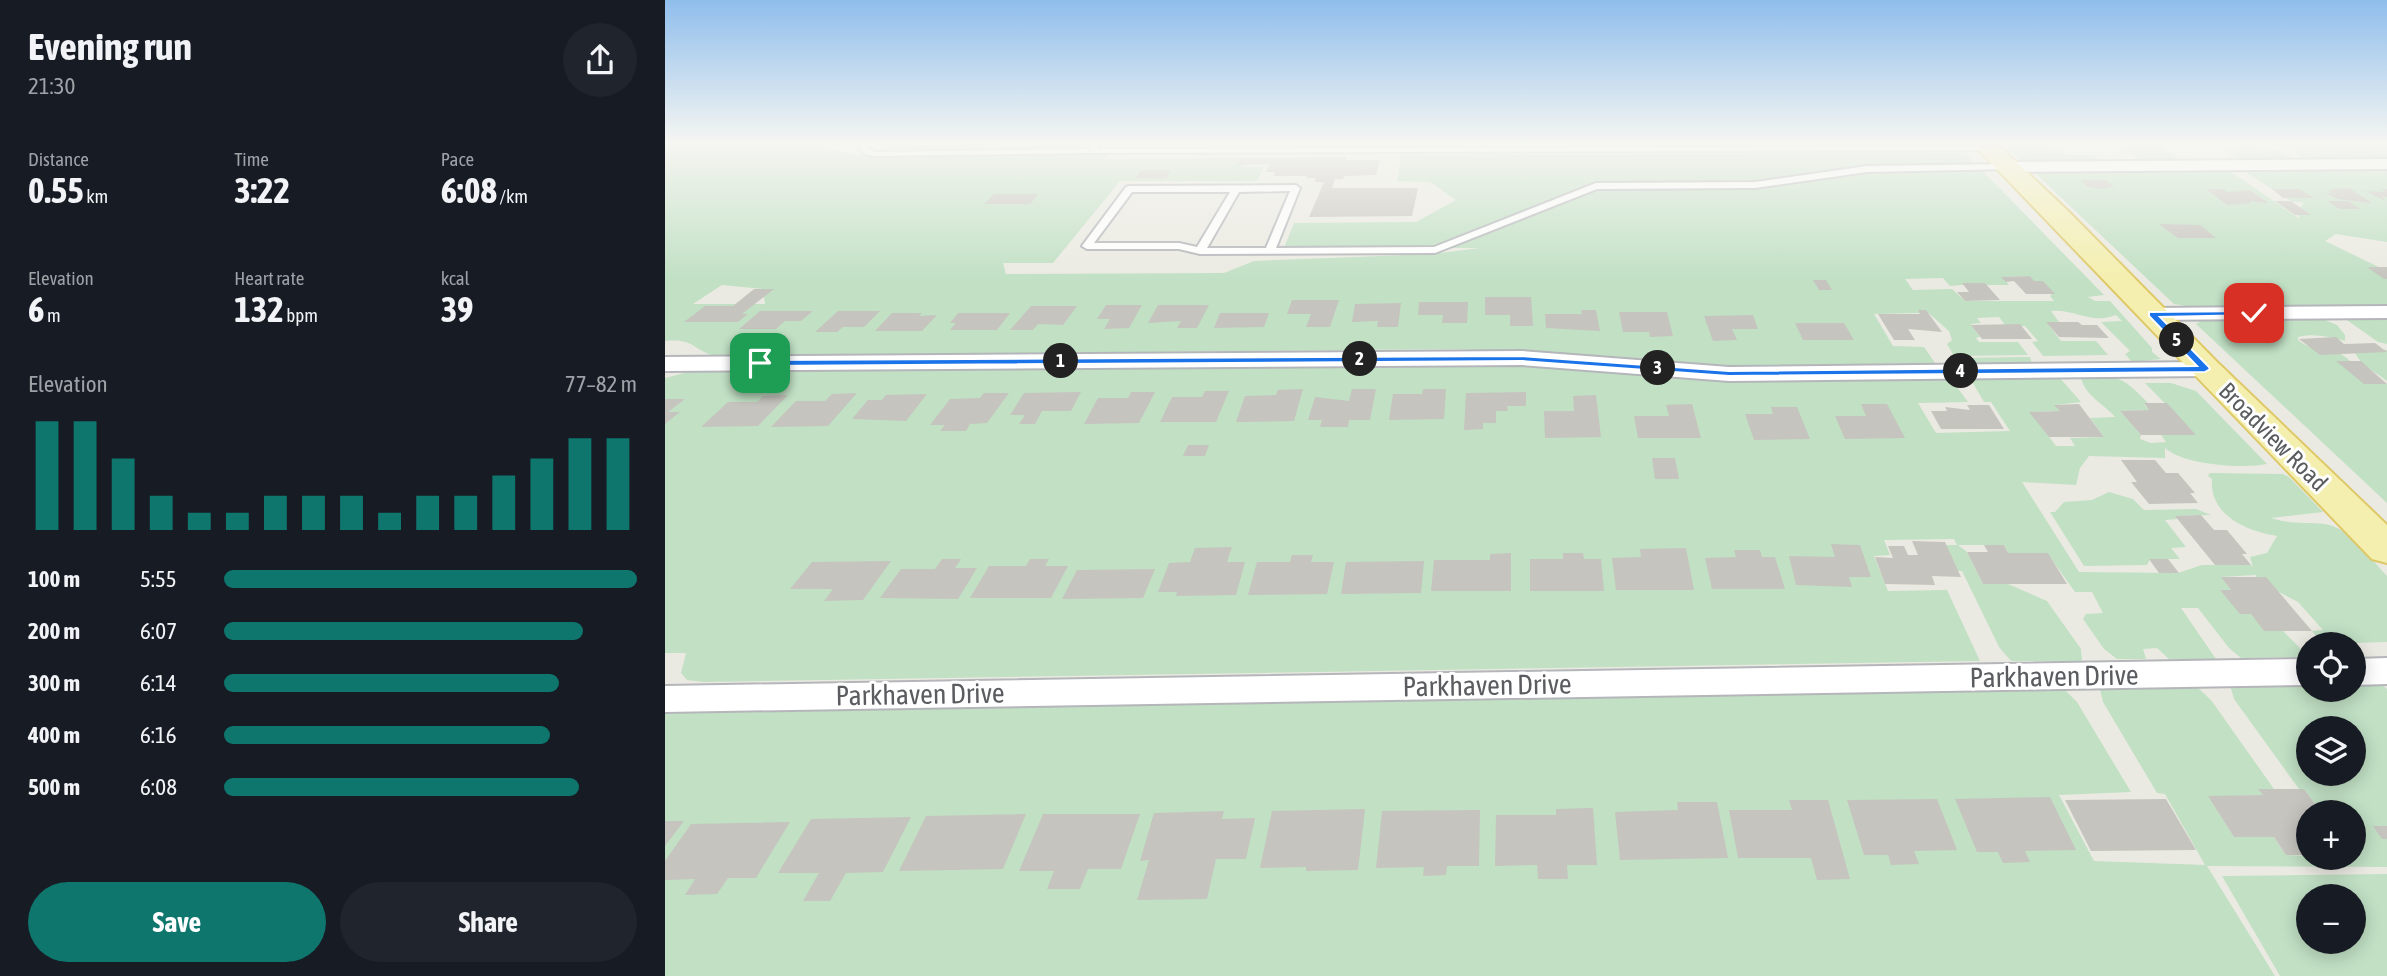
<!DOCTYPE html>
<meta charset="utf-8">
<style>
body{margin:0;font-family:"Asap Condensed",sans-serif;background:#20242c;color:#f1f3f6;height:100vh;display:flex;flex-direction:column;font-size:26px;white-space:nowrap}
*{box-sizing:border-box;margin:0}
p{font-size:23px;color:#9ea1a6}
.icon{flex:none;width:38px;height:38px;fill:none;stroke:currentColor;stroke-width:2;stroke-linecap:round;stroke-linejoin:round}
.map{position:relative;flex:1;overflow:hidden}
.panel{display:flex;flex-direction:column;background:#171b24;width:665px}
.panel>*{flex:none}
.tools{position:absolute;left:1631px;top:632px;display:grid;gap:14px}
.tools a{display:grid;place-items:center;width:70px;height:70px;border-radius:50%;background:#171b24;box-shadow:0 4px 18px #0003;font-size:35px}
.pin{position:absolute;display:grid;place-items:center;width:60px;height:60px;color:#fff;margin:-30px;border-radius:14px;box-shadow:0 4px 10px #0006}
.km{position:absolute;width:35px;height:35px;margin:-18px;border-radius:50%;background:#222;color:#fff;font-size:19px;line-height:35px;text-align:center}
.round{display:grid;place-items:center;flex:none;width:74px;height:74px;border-radius:37px;background:#20242c}
.overview{display:flex;align-items:center;justify-content:space-between;height:119px;padding:0 28px}
h1{font-size:38px;font-weight:700;line-height:52px}
.stats{display:grid;grid-template-columns:repeat(3,1fr);gap:10px;height:119px;padding:7px 28px}
.stats div{display:grid;align-content:center}
.stats b{font-size:35px;font-weight:700}
.stats small{font-size:19px;font-weight:400}
.stats p{font-size:19px}
.chart{height:196px;padding:14px 28px}
.chart p{display:flex;justify-content:space-between}
.chart svg{width:100%;height:126px;margin-top:7px;stroke:#0f766e;stroke-width:6}
.button{display:flex;gap:14px;margin-top:auto;padding:14px 28px}
.button a{flex:1;height:80px;border-radius:42px;background:#0f766e;color:#fff;font-size:28px;font-weight:700;line-height:80px;text-align:center}
.button a+a{background:#20242c;color:#f1f3f6}
ul{padding:0 28px;list-style:none;font-size:23px}
li{display:grid;grid-template-columns:112px 84px 1fr;align-items:center;height:52px}
li i{height:18px;border-radius:9px;background:#0f766e}
main{display:flex;flex:1;min-height:0}
.map>svg:first-child{display:block}
.green{fill:#c1e0c4;fill-rule:evenodd}
.building{fill:#c6c4be}
.lines{fill:none;stroke-linecap:round;stroke-linejoin:round}
.lane-casing{stroke:#b4b6ba;stroke-width:4}
.street-casing{stroke:#b4b6ba;stroke-width:4}
.primary-casing{stroke:#dec868;stroke-width:4}
.lane{fill:#fff;fill-rule:evenodd}
.street{fill:#fff;fill-rule:evenodd}
.primary{fill:#f4efae;fill-rule:evenodd}
.route{fill:#1a73e8;stroke:#fff;stroke-width:2}
.labels{text-anchor:middle;stroke-width:6;stroke-linejoin:round;paint-order:stroke}
.street-label{font-size:24px;fill:#5a5c60;stroke:#fff}
.near-street-label{font-size:28px;fill:#5a5c60;stroke:#fff}
</style>
<main>
<section class="panel">
<div class="overview"><div><h1>Evening run</h1><p>21:30</p></div><a class="round"><svg class="icon" aria-label="share" viewBox="0 0 24 24"><path d="M12 15V3M7 8l5-5 5 5M5 13v7h14v-7"/></svg></a></div>
<div class="stats">
<div><p>Distance</p><b>0.55<small> km</small></b></div>
<div><p>Time</p><b>3:22</b></div>
<div><p>Pace</p><b>6:08<small> /km</small></b></div>
</div>
<div class="stats">
<div><p>Elevation</p><b>6<small> m</small></b></div>
<div><p>Heart rate</p><b>132<small> bpm</small></b></div>
<div><p>kcal</p><b>39</b></div>
</div>
<div class="chart"><p><span>Elevation</span>77–82 m</p>
<svg viewBox="0 0 160 44" preserveAspectRatio="none"><path d="M5 44V6M15 44V6M25 44V19M35 44V32M45 44V38M55 44V38M65 44V32M75 44V32M85 44V32M95 44V38M105 44V32M115 44V32M125 44V25M135 44V19M145 44V12M155 44V12"/></svg>
</div>
<ul>
<li><b>100 m</b>5:55<i style="width:100%"></i></li>
<li><b>200 m</b>6:07<i style="width:87%"></i></li>
<li><b>300 m</b>6:14<i style="width:81%"></i></li>
<li><b>400 m</b>6:16<i style="width:79%"></i></li>
<li><b>500 m</b>6:08<i style="width:86%"></i></li>
</ul>
<div class="button"><a>Save</a><a>Share</a></div>
</section>
<div class="map">
<svg width="1722" height="976" viewBox="0 0 1722 976">
<rect width="100%" height="100%" fill="#ebeae2"/>
<!-- green -->
<path class="green" d="M0,143H148L188,155L443,154L439,159L575,158L572,164L581,165L580,167H599L592,181H455L388,263H338L341,274L559,273L589,261L767,254L814,248H619L629,223L751,222L791,200L765,182L732,181L736,155L1300,153L1439,295L1423,297L1430,301H1445L1487,348V352L1496,359L1467,362L1460,354L1465,351L1436,322L1457,321L1451,315C1425,325 1411,309 1386,311L1394,322L1382,323L1396,341H1431L1443,355L1378,356L1367,342L1373,341L1360,326H1341L1334,317L1312,318L1316,323L1306,324L1315,337L1311,338L1314,342H1353L1363,355L1289,356L1282,344L1287,340L1284,331L1260,310H1253L1255,313L1209,314L1228,346L1259,347L1270,363L1069,366L886,352L791,349L50,356C27,350 30,338 0,341ZM1364,276L1370,284L1388,293L1385,296L1389,301H1300L1287,289L1248,290L1240,279L1278,278L1285,286L1320,283L1322,285H1344L1337,277ZM57,285L98,289L100,304H28Z
M226,143H415L411,149L218,150Z
M1338,143L1388,147L1398,154L1430,156L1438,163H1366L1357,161Z
M1573,143L1617,151L1633,162H1577L1559,150V148L1576,147Z
M1619,143H1722V161L1642,162Z
M1474,144H1490L1517,161L1481,163L1459,150Z
M1722,168V242L1671,234L1660,241L1722,271V307H1641L1584,302L1539,309L1509,304L1370,173L1382,170L1562,169L1635,219L1632,212L1639,203L1626,201L1577,170Z
M1653,317L1672,325L1680,335V341C1664,337 1649,333 1633,337V340C1648,352 1654,346 1670,351C1690,359 1700,383 1722,384V503L1531,324L1540,319Z
M1679,318H1722V344L1713,342Z
M1689,347L1722,350V381C1710,371 1690,363 1689,347Z
M1365,357L1367,364H1293L1289,358Z
M790,362L1286,379L1303,402L1253,403L1271,433L1345,431L1326,402H1319L1305,378L1394,377L1416,402L1390,405L1395,411L1365,412L1391,446H1410L1405,438L1439,437L1425,418L1450,417C1439,404 1419,395 1416,377C1455,377 1455,374 1483,403L1479,404L1484,410L1455,411L1476,435L1475,439L1486,443L1501,442L1496,435L1530,434L1480,383H1506L1531,391L1602,464C1578,469 1518,465 1500,448V458L1424,456L1415,468L1411,485L1357,482L1414,572L1513,573L1537,565H1586L1588,567L1585,557L1602,553L1612,536C1581,531 1544,515 1547,479L1543,476L1545,473L1618,474L1624,477L1658,512L1606,518C1629,525 1639,522 1660,524C1684,527 1706,559 1722,576V642L1657,644L1647,631L1658,630L1633,602L1593,581L1591,575L1556,577L1566,590L1556,591L1575,613L1586,614L1599,630L1618,631L1634,647L1639,657L1576,658L1564,648L1533,608H1516L1551,659H1504L1492,648L1478,649L1481,659H1452L1439,649L1418,619L1421,614L1438,613L1427,592H1410L1383,554L1343,553L1339,545H1293L1302,552L1318,584H1343L1382,601L1416,649L1417,661H1346L1334,647L1297,571H1293L1281,545H1292L1289,539L1219,540L1225,555L1209,556L1223,591L1282,590L1315,661L39,682L22,680L16,673L21,653H0V378L31,370Z
M1444,492L1468,499L1479,510L1531,509L1546,515L1511,516L1513,519L1500,520L1521,547L1506,548L1515,559H1485L1482,565L1419,566L1385,512H1390L1399,502L1427,500Z
M1689,684H1716L1722,689V867L1542,866L1610,976H0V712L1399,689L1412,702L1466,792L1394,795L1429,861L1540,865L1500,794L1492,793L1438,702L1435,689L1531,686L1546,700L1609,789H1594L1598,795L1544,797L1569,837H1609L1621,855L1689,858V812H1656L1639,789H1634L1569,699L1565,685H1643V690H1689ZM1643,728H1689V774H1643Z
M1722,874V976H1615L1557,876ZM1689,896V942H1643V896Z"/>
<!-- building -->
<path class="building" d="M682,157L681,160H715L711,175L679,176L678,179H670L667,188H753L747,216L644,217L659,182H650L651,178H641L643,176H608L610,172H601L605,164L571,165L575,158Z
M476,170H506L501,178H471Z
M1415,180H1440L1449,186L1438,189L1423,187Z
M1684,188L1707,203L1672,199L1661,193H1667L1663,190H1669L1667,189Z
M1541,189H1558L1562,192L1585,190L1604,203L1584,201L1587,203L1562,205Z
M1607,189H1634L1649,198H1618Z
M1715,189H1722V197H1717L1722,202L1700,191L1721,192Z
M329,194H374L365,204H319Z
M1610,201H1626L1646,215H1630Z
M1662,201H1683L1695,209H1674Z
M1494,224L1535,225L1551,238H1513Z
M1702,267H1722V279H1719Z
M1365,276L1369,281H1378L1390,294H1361L1349,281L1341,282L1336,277Z
M1148,280H1161L1167,290H1154Z
M1297,283H1320L1335,300L1300,301L1292,292H1304Z
M89,289H109L77,314H83L73,322H19L40,306H68Z
M820,297H866L868,326H845V315H820Z
M627,300H674L665,327H641L646,314H622Z
M754,302H803L802,323H777L778,315H753Z
M736,303L733,327H712L713,321L687,322L690,304Z
M441,305H477L464,328L439,329L445,319H432Z
M493,305H544L532,328H512L516,321L483,323Z
M366,306H412L398,325L373,324L368,330H345Z
M916,310H931L935,331L881,328L880,314H917Z
M1253,310H1261L1277,332L1243,329L1250,340H1229L1213,314H1255Z
M95,311H148L136,321H120L111,329H74Z
M173,311H215L199,327H178L172,332H150Z
M954,312H1002L1008,336L985,337L984,332H958Z
M227,313H257L254,316L272,315L257,331H210Z
M293,313H345L332,330H285L291,323H285Z
M555,313H604L599,327L549,328Z
M1088,315L1093,329H1067L1072,340L1048,341L1039,316Z
M1381,322H1413L1417,325H1432L1444,338L1394,337Z
M1130,323H1179L1189,340H1138Z
M1355,324L1367,339H1317L1306,325Z
M1671,337L1679,344L1710,343L1722,352L1655,355L1634,339Z
M1671,361H1696L1722,384H1699Z
M638,389L629,421L571,422L580,396L611,395L613,390Z
M687,389H711L705,420H684L683,427H655L657,420H643L650,397L684,401Z
M758,389H781L779,419L724,420L728,394H757Z
M540,391H564L551,422H495L507,397H537Z
M416,392L406,411H377L370,424H354L360,415H345L359,393Z
M466,392H490L474,423L419,424L433,398H463Z
M861,392V406H842L843,411H831V423H818V429L799,430L801,393Z
M192,393L163,426L106,427L131,401H160L167,394Z
M319,393H344L322,423L305,424L301,431H275L280,425H265L285,399L315,398Z
M262,394L241,421L187,419L203,400H217L221,395Z
M123,395L93,426L36,427L63,402H92L98,396Z
M931,395L936,437L880,438L879,411H909L908,396Z
M0,399H20L3,412H15L0,424Z
M1479,403H1502L1531,435H1476L1455,411L1484,410Z
M1027,404L1036,438H973L969,416H1004L1001,405Z
M1196,404H1222L1240,438L1180,439L1170,416H1201Z
M1414,404L1439,437H1384L1364,412L1395,411L1389,405Z
M1302,405H1324L1339,429H1276L1266,411H1282L1280,407L1305,410Z
M1106,407H1132L1145,439L1089,440L1080,414H1108Z
M523,445H544L540,456H518Z
M987,458H1010L1014,479H990Z
M1456,460H1490L1501,473H1513L1530,493H1525L1533,503L1484,504L1466,482H1472Z
M1536,515L1549,530H1562L1582,554H1577L1586,565H1550L1510,516Z
M1247,541L1280,542L1296,577L1267,576L1270,585L1220,584L1210,557L1228,558L1223,546H1239L1243,555H1253Z
M1166,544L1195,545L1206,577H1184L1187,587L1131,585L1124,556L1170,557Z
M1319,545H1339L1343,553H1383L1402,584H1318L1302,552H1323Z
M567,547L562,562H580L571,595L511,596L512,592H493L504,563L525,562L530,548Z
M1021,548L1029,590H951L947,558L976,557L975,549Z
M1069,550H1095L1097,557H1110L1120,589H1047L1040,558L1071,557Z
M846,553V591H766L769,560H825V554Z
M898,553H918L919,559H936L939,591H865V559H898Z
M627,555H648L646,562H669L662,594L583,595L592,562H625Z
M277,559H296L290,568H312L293,599L215,598L236,569H270Z
M365,559H384L380,566H403L386,598H305L324,566H361Z
M1484,559H1503L1514,573H1494Z
M226,561L198,600L159,601L168,589H125L147,562Z
M759,561L756,593L676,594L681,562Z
M490,569L478,598L397,599L412,570Z
M1556,577H1601L1647,631H1599L1586,614H1575L1555,590H1566Z
M1593,789H1639L1656,812H1643V838H1641L1643,855H1621L1609,837H1569L1543,796L1598,795Z
M1385,797L1411,850L1360,851L1365,862L1338,863L1333,852H1312L1290,799Z
M1272,799L1292,850L1249,851L1254,864L1226,865L1223,855H1199L1182,800Z
M1501,799L1531,850L1426,851L1400,800Z
M1124,800H1163L1185,879L1152,880L1146,858H1073L1064,810H1127Z
M1012,802H1052L1063,858L955,860L950,812L1013,810Z
M928,808L932,865H902L903,879H873L872,865L830,866L831,815H891V809Z
M700,809L693,870L641,871V867L595,868L607,811Z
M815,810L814,866H782L781,875L758,876L759,867L711,868L717,811Z
M559,811L557,819L590,818L581,859H551L542,899L472,900L484,860L475,861L489,813Z
M361,814L338,869L234,871L261,816Z
M378,814H475L456,869H423L415,889H382L389,871H354Z
M246,817L218,872L181,873L165,901H138L154,873H113L146,819Z
M0,821H19L0,846Z
M125,822L91,878H63L52,894L20,895L30,879L0,880V861L26,824Z
M1708,826H1722V839H1717Z"/>
<g class="lines">
<!-- lane casing -->
<g class="lane-casing">
<path id="lane" d="M197,143H205L203,148L210,152L424,149L428,143H436L432,149L1323,146L1327,148L1323,150L426,153L210,156L199,154L195,148Z
M1343,164L1347,167L1346,169L1202,172L1090,188L932,189L770,253L535,254L514,249H422L417,246L461,187L464,186L631,185L635,188L611,248L769,247L931,183L1090,182L1202,166ZM625,191L601,248H542L574,192ZM467,192H565L532,247L514,243H429Z"/>
</g>
<!-- street casing -->
<g class="street-casing">
<path id="street" d="M1722,159V169L1343,172L1335,167L1343,162Z
M1722,306V318L1487,320L1480,318L1477,314L1480,310L1487,308Z
M857,351L1064,367L1540,362L1548,364L1551,369L1548,374L1540,376L1064,381L857,365L0,371V357Z
M1722,658V684L1689,685V659Z
M1643,659V685L0,712V686Z"/>
</g>
<!-- primary casing -->
<g class="primary-casing">
<path id="primary" d="M1307,143H1331L1404,212L1552,362L1722,525V563L1707,559Z"/>
</g>
<!-- lane -->
<use href="#lane" class="lane"/>
<!-- street -->
<use href="#street" class="street"/>
<!-- primary -->
<use href="#primary" class="primary"/>
</g>
<!-- sky -->
<linearGradient id="sky" x2="0" y2="1"><stop stop-color="#8fbeec"/><stop offset="0.51" stop-color="#f6f6f2"/><stop offset="1" stop-color="#f6f6f2" stop-opacity="0"/></linearGradient>
<rect width="1722" height="280" fill="url(#sky)"/>
<!-- route -->
<path class="route" d="M1589,311L1593,313L1592,315L1495,317L1544,367L1545,369L1540,372L1064,376L857,361L95,366L90,363L95,360L857,356L1064,371L1532,366L1484,316V312Z"/>
<g class="labels">
<!-- street labels -->
<g class="street-label">
<text transform="translate(1608 437) rotate(45)" y="8">Broadview Road</text>
</g>
<!-- near-street labels -->
<g class="near-street-label">
<text transform="translate(1389 676) rotate(-1)" y="10">Parkhaven Drive</text>
<text transform="translate(822 685) rotate(-1)" y="10">Parkhaven Drive</text>
<text transform="translate(255 694) rotate(-1)" y="10">Parkhaven Drive</text>
</g>
</g>
</svg>
<div class="tools">
<a><svg class="icon" aria-label="locate" viewBox="0 0 24 24"><circle cx="12" cy="12" r="6"/><path d="M12 2v4M12 18v4M2 12h4M18 12h4"/></svg></a>
<a><svg class="icon" aria-label="layers" viewBox="0 0 24 24"><path d="M12 4l9 5-9 5-9-5zM3 14l9 5 9-5"/></svg></a>
<a>+</a>
<a>−</a>
</div>
<div class="pin" style="left:95px;top:363px;background:#1e9e55"><svg class="icon" aria-label="arrive" viewBox="0 0 24 24"><path d="M6 21V4h12l-3 4 3 4H6"/></svg></div>
<div class="pin" style="left:1589px;top:313px;background:#d93025"><svg class="icon" aria-label="check" viewBox="0 0 24 24"><path d="M5 12l5 5 9-10"/></svg></div>
<b class="km" style="left:396px;top:361px">1</b>
<b class="km" style="left:695px;top:359px">2</b>
<b class="km" style="left:993px;top:368px">3</b>
<b class="km" style="left:1296px;top:371px">4</b>
<b class="km" style="left:1512px;top:340px">5</b>
</div>
</main>
